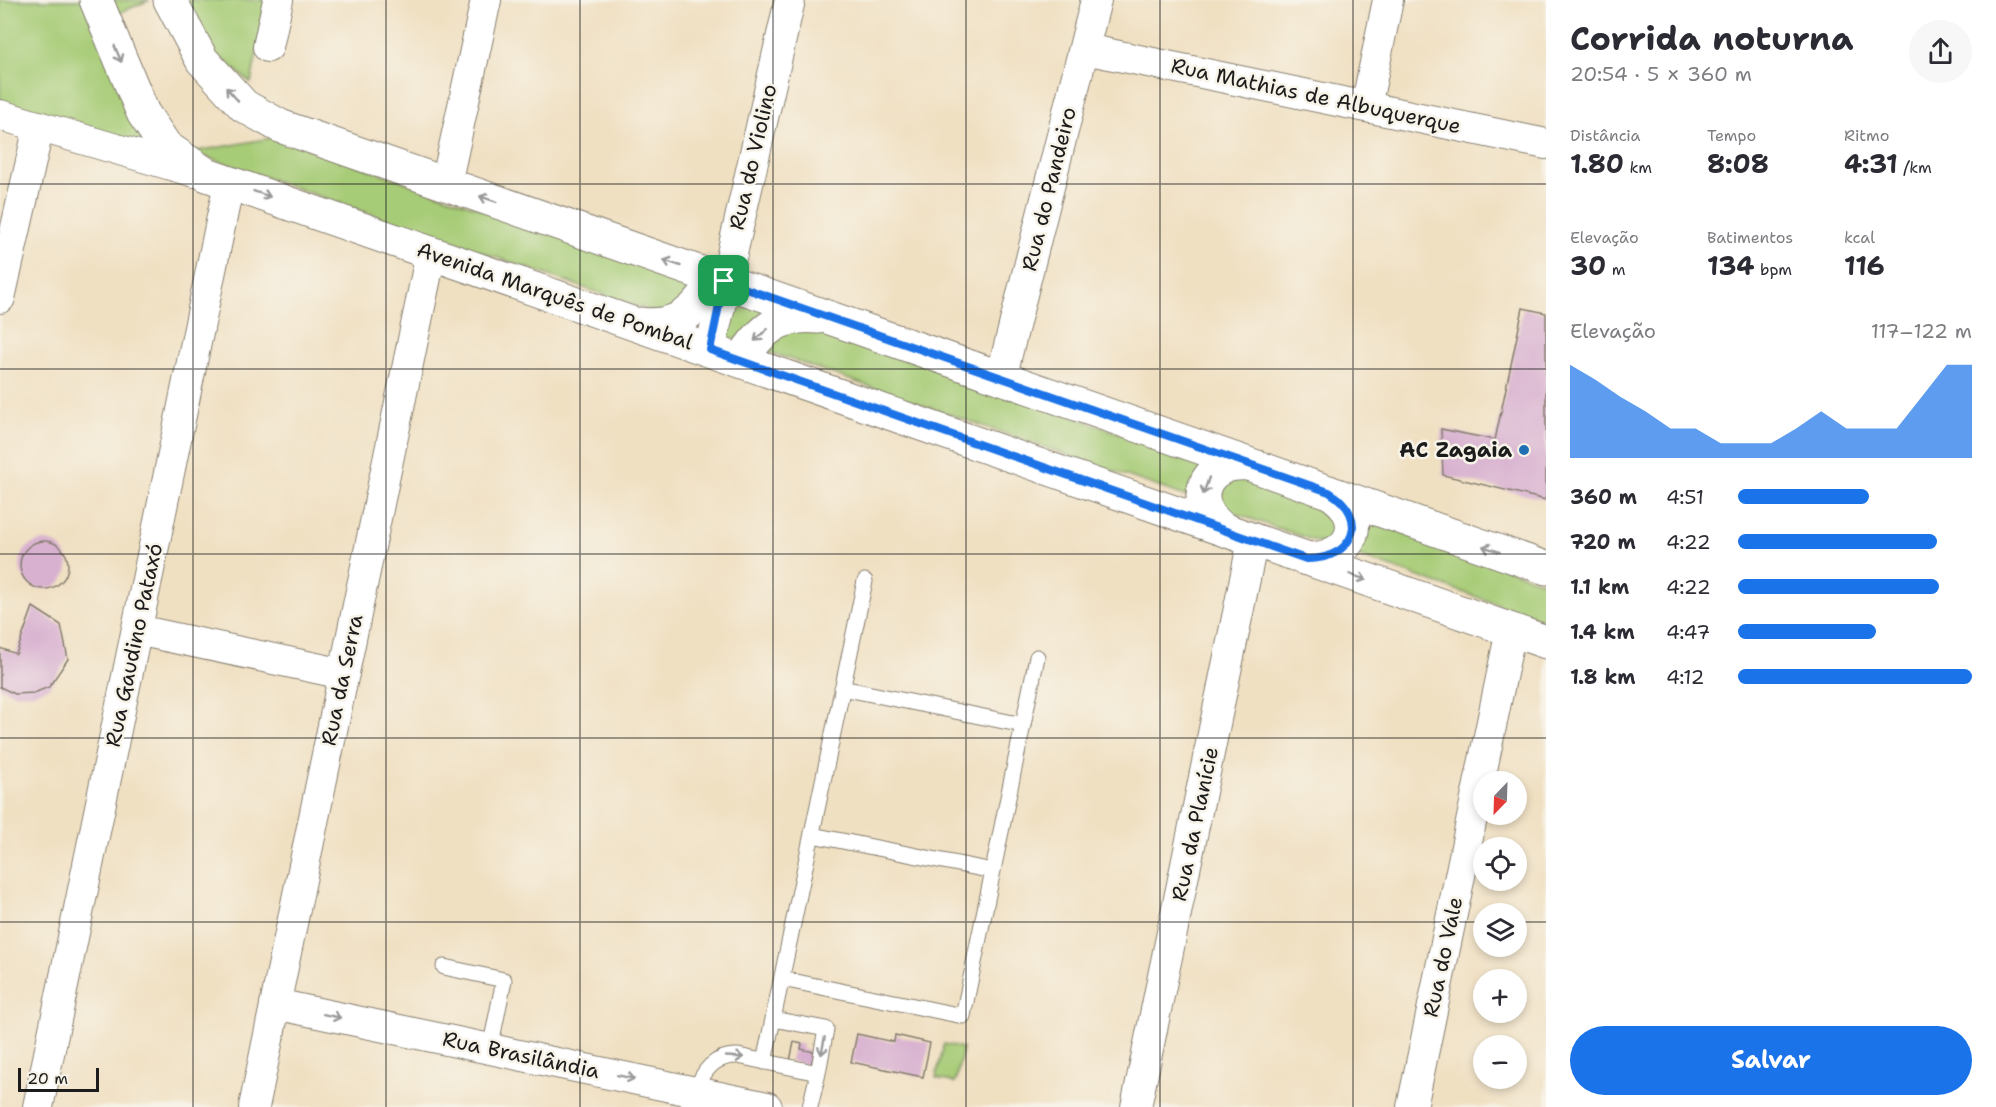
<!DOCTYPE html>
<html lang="pt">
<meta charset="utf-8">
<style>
body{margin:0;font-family:"Shantell Sans",sans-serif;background:#f7f7f7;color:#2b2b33;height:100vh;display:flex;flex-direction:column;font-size:22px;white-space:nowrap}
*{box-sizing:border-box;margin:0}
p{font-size:20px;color:#7c7c81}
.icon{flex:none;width:33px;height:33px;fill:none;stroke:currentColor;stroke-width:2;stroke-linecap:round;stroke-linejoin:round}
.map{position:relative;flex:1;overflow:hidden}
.sheet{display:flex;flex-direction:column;background:#fff;width:450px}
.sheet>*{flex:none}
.needle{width:39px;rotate:203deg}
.buttons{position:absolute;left:1473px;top:771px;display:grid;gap:12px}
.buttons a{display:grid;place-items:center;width:54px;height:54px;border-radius:50%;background:#fff;box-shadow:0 3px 9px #0003;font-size:30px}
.scale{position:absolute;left:18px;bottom:15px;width:81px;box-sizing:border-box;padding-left:6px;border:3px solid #1c1c1c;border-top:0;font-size:16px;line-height:21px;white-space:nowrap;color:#1c1c1c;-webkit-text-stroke:4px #f7f3e8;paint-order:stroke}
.pin{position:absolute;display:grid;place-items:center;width:51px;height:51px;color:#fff;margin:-26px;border-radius:12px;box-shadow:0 3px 9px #0006}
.round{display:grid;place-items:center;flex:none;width:63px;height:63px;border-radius:32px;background:#f7f7f7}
.head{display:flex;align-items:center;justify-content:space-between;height:102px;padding:0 24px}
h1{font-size:33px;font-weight:700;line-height:45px}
.metrics{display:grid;grid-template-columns:repeat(3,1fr);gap:9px;height:102px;padding:6px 24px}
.metrics div{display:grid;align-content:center}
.metrics b{font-size:26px;font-weight:700}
.metrics small{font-size:16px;font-weight:400}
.metrics p{font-size:16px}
.chart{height:168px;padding:12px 24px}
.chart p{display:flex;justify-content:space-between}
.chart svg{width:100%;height:108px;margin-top:6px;fill:#1a73e8;opacity:.7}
.action{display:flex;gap:12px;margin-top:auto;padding:12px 24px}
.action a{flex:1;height:69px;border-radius:36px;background:#1a73e8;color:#fff;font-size:24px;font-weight:700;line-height:69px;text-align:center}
ul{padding:0 24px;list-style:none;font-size:20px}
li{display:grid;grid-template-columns:96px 72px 1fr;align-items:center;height:45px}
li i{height:15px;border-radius:8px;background:#1a73e8}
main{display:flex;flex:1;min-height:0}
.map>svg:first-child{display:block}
.green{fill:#a7cc77;stroke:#62744a;stroke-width:1.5}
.building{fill:#d8b1d0}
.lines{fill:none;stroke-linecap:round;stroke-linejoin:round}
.service-casing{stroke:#867e6f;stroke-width:17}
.minor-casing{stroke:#867e6f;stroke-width:32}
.secondary-casing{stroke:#867e6f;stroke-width:35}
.service{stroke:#fff;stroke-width:15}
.minor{stroke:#fff;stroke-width:30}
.secondary{stroke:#fff;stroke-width:33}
.oneway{stroke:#999}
.route-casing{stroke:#fff;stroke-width:12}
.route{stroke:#1a73e8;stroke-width:8}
.grid{fill:none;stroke:#1c1c1c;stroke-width:1.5;stroke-opacity:0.55}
.poi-dot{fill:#1f6fb2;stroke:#f7f3e8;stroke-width:2}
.labels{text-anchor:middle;stroke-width:5;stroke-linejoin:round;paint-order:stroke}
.street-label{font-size:21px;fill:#1c1c1c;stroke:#f7f3e8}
.poi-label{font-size:21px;font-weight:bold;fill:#1c1c1c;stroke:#f7f3e8;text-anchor:end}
</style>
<main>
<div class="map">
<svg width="1546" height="1107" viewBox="0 0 1546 1107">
<rect width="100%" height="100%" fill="#f7f3e8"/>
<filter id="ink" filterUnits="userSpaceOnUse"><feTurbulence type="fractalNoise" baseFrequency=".0167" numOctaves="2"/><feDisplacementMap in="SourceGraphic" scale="12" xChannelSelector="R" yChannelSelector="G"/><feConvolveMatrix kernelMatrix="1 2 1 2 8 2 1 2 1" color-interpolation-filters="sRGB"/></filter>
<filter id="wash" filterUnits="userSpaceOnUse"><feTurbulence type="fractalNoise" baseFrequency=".008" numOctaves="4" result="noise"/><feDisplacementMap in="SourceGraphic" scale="24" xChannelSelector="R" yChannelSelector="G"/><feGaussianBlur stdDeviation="1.35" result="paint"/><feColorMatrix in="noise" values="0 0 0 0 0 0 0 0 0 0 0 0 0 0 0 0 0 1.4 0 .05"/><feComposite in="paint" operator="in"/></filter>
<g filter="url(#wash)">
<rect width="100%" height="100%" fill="#f0e0c2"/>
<!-- green -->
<path class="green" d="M0,0H96L166,147L0,115Z
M100,0H150L107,18Z
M187,0H267L251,83L211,50Z
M277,137L1546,583V621L192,152Z
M944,1044L963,1048L955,1083L936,1078Z"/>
<g id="blocks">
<!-- building -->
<path class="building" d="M1523,308L1546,313V500L1443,475L1441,429L1495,440Z
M20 565a24 24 0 1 1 48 0a24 24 0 1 1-48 0Z
M33,607L61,625L68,659L49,687L34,693L15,694L0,687V648L16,654Z
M857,1034L894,1042L895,1035L930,1043L923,1077L851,1062Z
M794,1042L802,1044L801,1049L814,1052L811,1066L790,1061Z"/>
</g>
</g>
<g filter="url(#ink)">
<use href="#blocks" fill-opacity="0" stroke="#867e6f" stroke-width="1.5"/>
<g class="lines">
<!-- service casing -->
<g class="service-casing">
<path id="service" d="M842,688L1023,725
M812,835L993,871
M444,967L504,980L490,1049
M782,979L963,1016L1037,657
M773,1019L826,1029L818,1073
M764,1062L865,581
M696,1092C702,1071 715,1055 738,1056L818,1073L810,1107"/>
</g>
<!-- minor casing -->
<g class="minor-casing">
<path id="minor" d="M268,47L278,0
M1085,49L1546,144
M1366,107L1388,0
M0,115L195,172
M446,184L486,0
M0,298L39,126
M710,350L790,0
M1001,378L1096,0
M137,630L344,674
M275,1004L767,1107
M38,1107L229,183
M254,1107L431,253
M1136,1107L1253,540
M1412,1107L1511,630"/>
</g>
<!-- secondary casing -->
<g class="secondary-casing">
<path id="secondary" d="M96,0L143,113L166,147L207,175L1546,642
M170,0L202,60L244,106L280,126L1546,568
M641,324C679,329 698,309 716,278
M741,361C761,329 780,313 819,317
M1225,530C1186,505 1202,460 1248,464
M1306,559C1354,560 1370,517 1329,492"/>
</g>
<!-- service -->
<use href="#service" class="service"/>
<!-- minor -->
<use href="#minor" class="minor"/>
<!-- secondary -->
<use href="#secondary" class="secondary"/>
</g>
<!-- one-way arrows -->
<defs><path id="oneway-shaft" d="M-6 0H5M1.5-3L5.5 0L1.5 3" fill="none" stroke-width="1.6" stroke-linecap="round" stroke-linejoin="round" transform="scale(1.5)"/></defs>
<g class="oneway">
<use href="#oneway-shaft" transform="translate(118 54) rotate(67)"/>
<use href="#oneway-shaft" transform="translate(232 94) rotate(-132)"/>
<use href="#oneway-shaft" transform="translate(262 194) rotate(19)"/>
<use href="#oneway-shaft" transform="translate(488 199) rotate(-161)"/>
<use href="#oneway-shaft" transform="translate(672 263) rotate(-161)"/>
<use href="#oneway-shaft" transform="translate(761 335) rotate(138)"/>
<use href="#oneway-shaft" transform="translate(1206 486) rotate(109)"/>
<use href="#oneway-shaft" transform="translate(1491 549) rotate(-161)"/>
<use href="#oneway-shaft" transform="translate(1358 577) rotate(19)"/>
<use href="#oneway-shaft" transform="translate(332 1016) rotate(12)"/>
<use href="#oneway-shaft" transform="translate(823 1046) rotate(101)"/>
<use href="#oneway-shaft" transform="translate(735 1057) rotate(3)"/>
<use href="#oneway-shaft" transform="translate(626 1077) rotate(12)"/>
</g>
</g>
<g class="lines" filter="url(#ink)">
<!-- route casing -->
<g class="route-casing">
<path id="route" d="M724,281L1329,492C1371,517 1354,560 1306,559L710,350Z"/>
</g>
<!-- route -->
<use href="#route" class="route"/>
</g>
<!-- grid -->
<path class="grid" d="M193,0V1107M386,0V1107M580,0V1107M773,0V1107M966,0V1107M1160,0V1107M1353,0V1107M0,184H1546M0,369H1546M0,554H1546M0,738H1546M0,922H1484M1516,922H1546"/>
<!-- markers -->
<circle class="poi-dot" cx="1524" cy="450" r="6"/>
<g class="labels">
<!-- street labels -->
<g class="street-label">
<text transform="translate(1316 96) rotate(12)" y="7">Rua Mathias de Albuquerque</text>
<text transform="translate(753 157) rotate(-77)" y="7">Rua do Violino</text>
<text transform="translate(1049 189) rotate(-76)" y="7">Rua do Pandeiro</text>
<text transform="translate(555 296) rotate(19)" y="7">Avenida Marquês de Pombal</text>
<text transform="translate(134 645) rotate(-78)" y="7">Rua Gaudino Pataxó</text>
<text transform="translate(342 680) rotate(-78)" y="7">Rua da Serra</text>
<text transform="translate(1195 824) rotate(-78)" y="7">Rua da Planície</text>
<text transform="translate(1443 957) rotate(-78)" y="7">Rua do Vale</text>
<text transform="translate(521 1055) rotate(12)" y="7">Rua Brasilândia</text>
</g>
<!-- poi labels -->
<g class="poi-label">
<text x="1512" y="457">AC Zagaia</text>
</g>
</g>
</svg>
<div class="buttons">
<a><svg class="needle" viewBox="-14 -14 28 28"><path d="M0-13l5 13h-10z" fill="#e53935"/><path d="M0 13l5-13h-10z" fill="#7c7c81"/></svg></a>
<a><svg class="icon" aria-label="locate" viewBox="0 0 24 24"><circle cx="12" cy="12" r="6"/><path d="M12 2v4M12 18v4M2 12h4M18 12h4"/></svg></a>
<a><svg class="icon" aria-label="layers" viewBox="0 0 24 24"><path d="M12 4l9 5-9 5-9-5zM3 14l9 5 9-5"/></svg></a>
<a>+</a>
<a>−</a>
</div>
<div class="scale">20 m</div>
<div class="pin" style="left:724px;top:281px;background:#1e9e55"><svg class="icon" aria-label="arrive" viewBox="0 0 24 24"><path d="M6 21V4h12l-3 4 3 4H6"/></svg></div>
</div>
<section class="sheet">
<div class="head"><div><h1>Corrida noturna</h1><p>20:54 · 5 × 360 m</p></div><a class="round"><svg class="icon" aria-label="share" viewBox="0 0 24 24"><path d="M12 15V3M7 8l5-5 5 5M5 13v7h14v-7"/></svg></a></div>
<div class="metrics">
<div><p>Distância</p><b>1.80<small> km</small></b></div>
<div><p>Tempo</p><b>8:08</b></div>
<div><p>Ritmo</p><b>4:31<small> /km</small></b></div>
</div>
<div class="metrics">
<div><p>Elevação</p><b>30<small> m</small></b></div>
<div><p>Batimentos</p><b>134<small> bpm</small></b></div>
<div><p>kcal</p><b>116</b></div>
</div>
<div class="chart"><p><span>Elevação</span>117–122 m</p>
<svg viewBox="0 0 160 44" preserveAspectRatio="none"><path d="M0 44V6L10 12L20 19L30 25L40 32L50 32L60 38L70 38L80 38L90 32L100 25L110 32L120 32L130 32L140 19L150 6L160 6V44z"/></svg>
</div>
<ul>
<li><b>360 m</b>4:51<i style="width:56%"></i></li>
<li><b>720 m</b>4:22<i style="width:85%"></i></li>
<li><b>1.1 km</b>4:22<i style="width:86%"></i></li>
<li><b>1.4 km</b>4:47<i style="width:59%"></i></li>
<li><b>1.8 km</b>4:12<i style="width:100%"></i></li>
</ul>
<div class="action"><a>Salvar</a></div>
</section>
</main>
